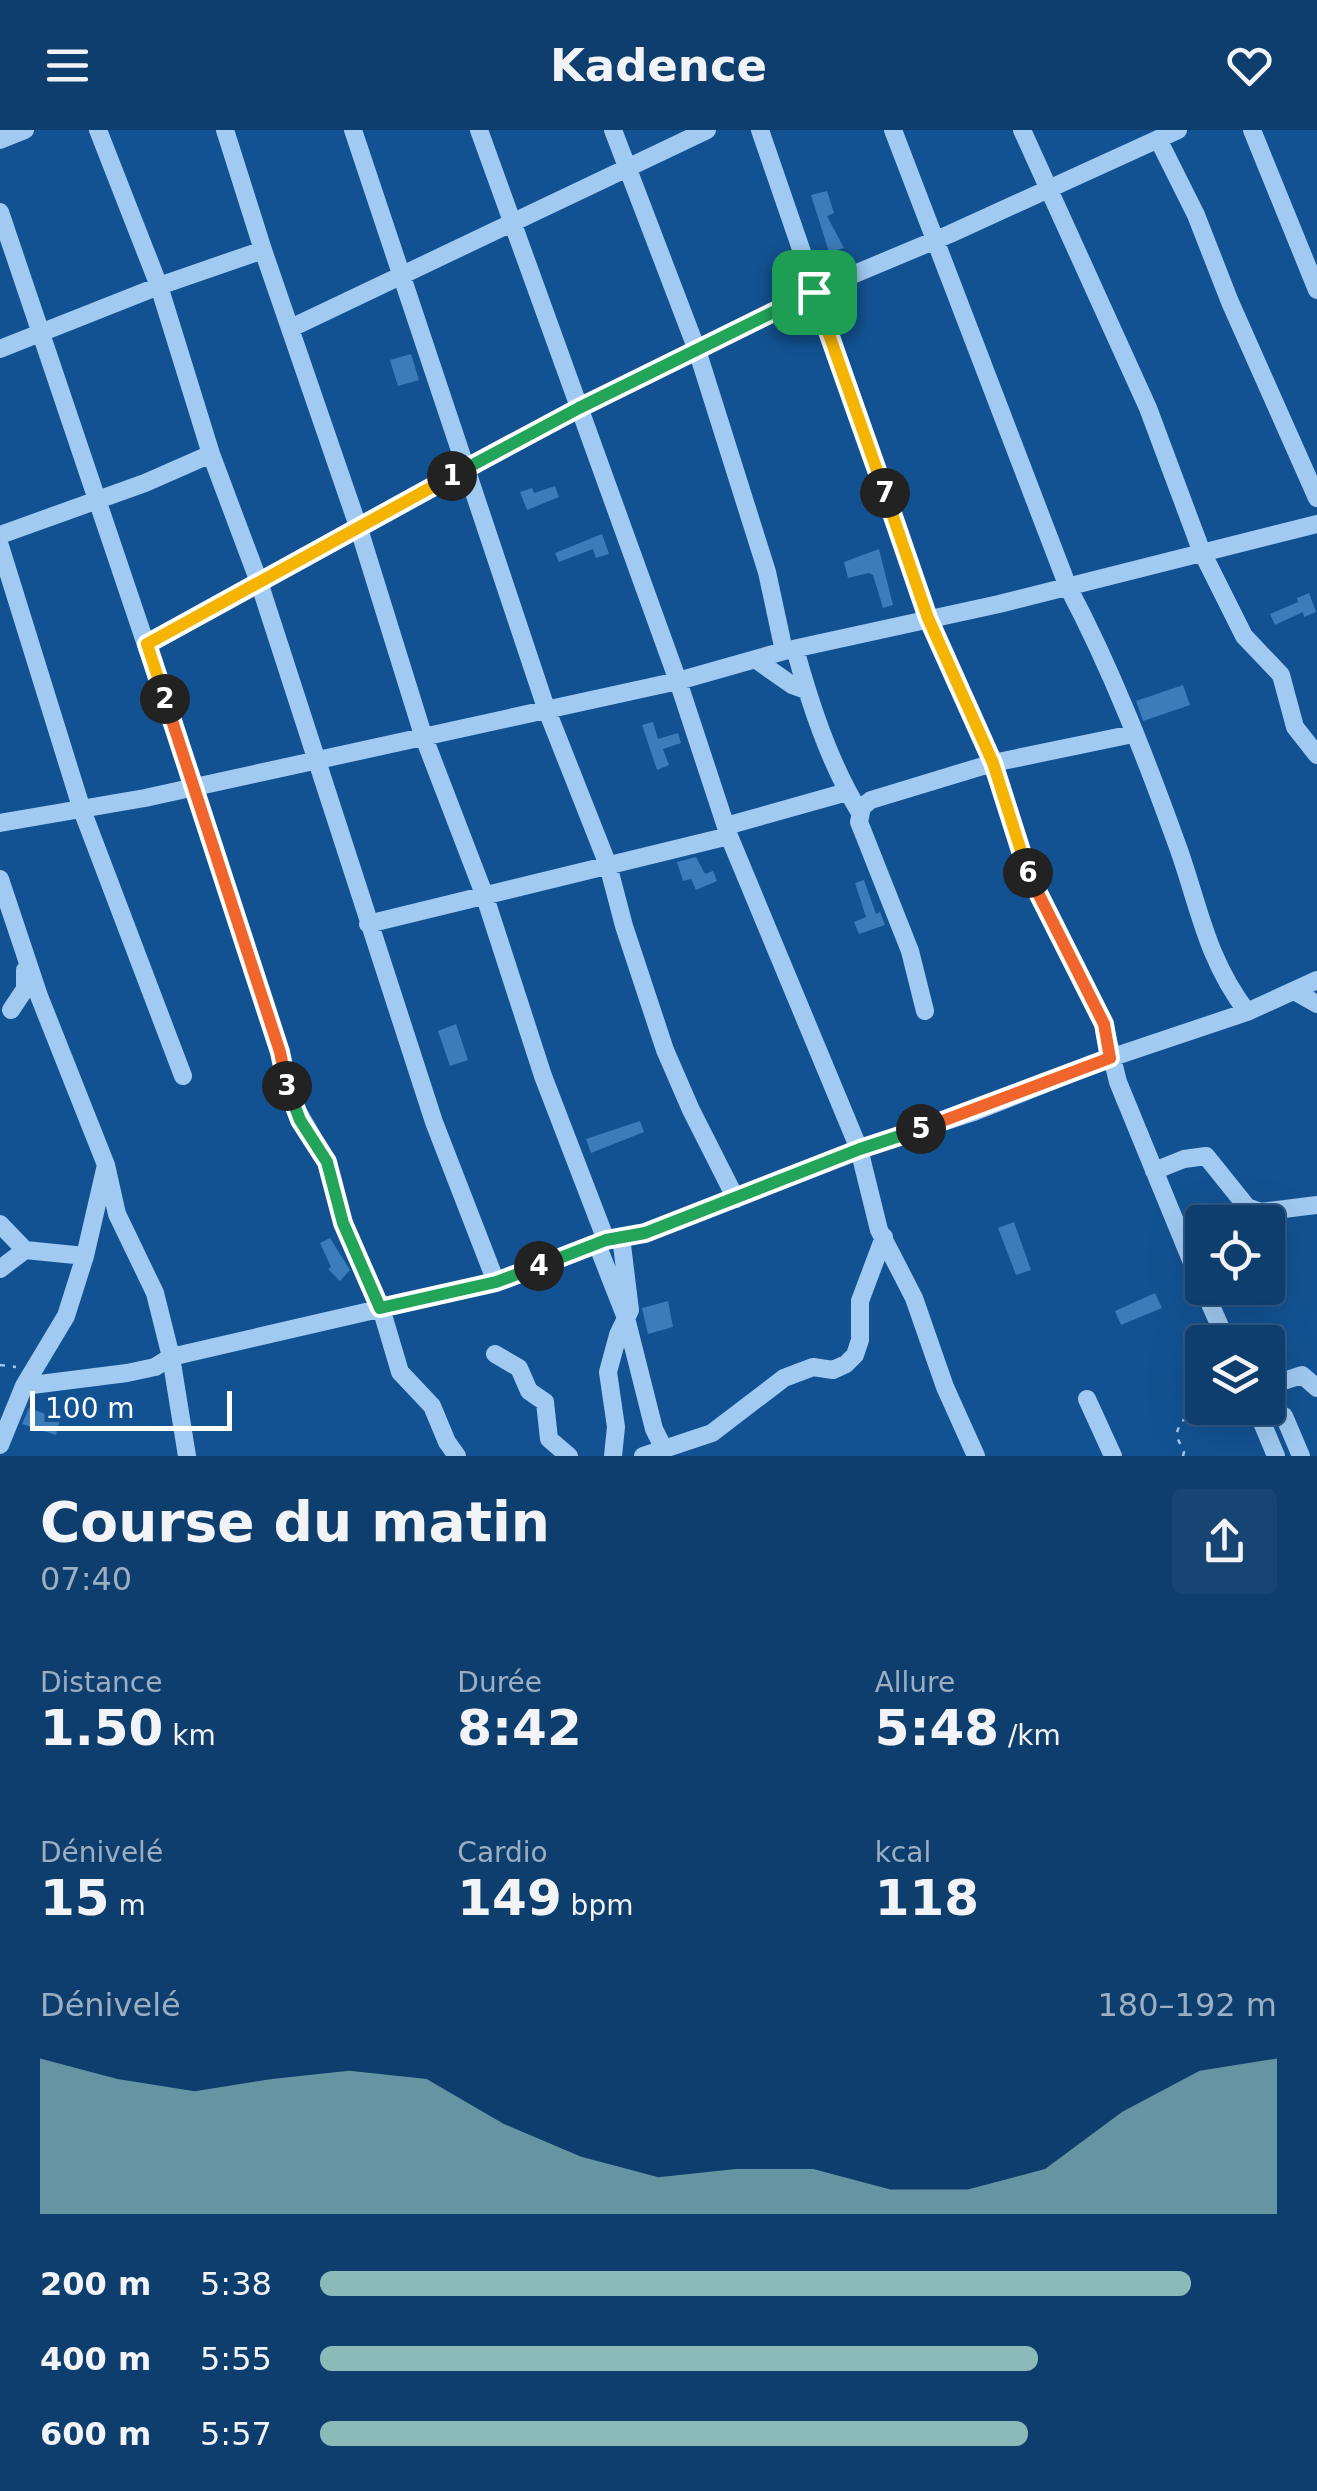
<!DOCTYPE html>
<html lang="fr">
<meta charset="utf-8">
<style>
body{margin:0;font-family:"DejaVu Sans",sans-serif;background:#174573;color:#f1f3f6;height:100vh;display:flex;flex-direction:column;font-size:38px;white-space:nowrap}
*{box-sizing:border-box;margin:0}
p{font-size:32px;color:#9baec2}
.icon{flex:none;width:55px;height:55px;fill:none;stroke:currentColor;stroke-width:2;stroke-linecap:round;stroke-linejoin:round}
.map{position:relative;height:1326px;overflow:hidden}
.sheet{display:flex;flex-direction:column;background:#0e3e6e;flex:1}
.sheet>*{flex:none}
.fabs{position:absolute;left:1185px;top:1075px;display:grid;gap:20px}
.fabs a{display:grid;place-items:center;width:100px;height:100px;border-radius:10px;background:#0e3e6e;box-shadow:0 10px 40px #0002,0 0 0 2px #2e5781;font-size:50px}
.scale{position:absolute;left:30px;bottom:25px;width:202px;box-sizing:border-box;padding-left:10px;border:5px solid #fff;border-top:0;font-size:28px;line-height:35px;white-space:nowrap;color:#fff;-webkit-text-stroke:8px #135292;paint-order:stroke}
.pin{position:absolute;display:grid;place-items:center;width:85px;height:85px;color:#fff;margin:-42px;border-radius:20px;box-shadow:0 5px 15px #0006}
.km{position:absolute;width:50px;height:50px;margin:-25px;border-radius:50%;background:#222;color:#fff;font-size:28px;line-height:50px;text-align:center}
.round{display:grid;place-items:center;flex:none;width:105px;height:105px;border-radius:10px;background:#174573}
.overview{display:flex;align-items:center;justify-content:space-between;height:170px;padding:0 40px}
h1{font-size:55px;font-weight:800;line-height:75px}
.metrics{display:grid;grid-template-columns:repeat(3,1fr);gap:15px;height:170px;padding:10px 40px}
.metrics div{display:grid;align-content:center}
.metrics b{font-size:50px;font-weight:800}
.metrics small{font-size:28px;font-weight:400}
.metrics p{font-size:28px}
.chart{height:280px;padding:20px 40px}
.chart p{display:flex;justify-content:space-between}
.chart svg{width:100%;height:180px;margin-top:10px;fill:#8bbbb9;opacity:.7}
ul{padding:0 40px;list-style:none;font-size:32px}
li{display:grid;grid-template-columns:160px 120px 1fr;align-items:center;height:75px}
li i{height:25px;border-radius:12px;background:#8bbbb9}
header{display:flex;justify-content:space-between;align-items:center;height:130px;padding:0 40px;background:#0e3e6e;font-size:45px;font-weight:800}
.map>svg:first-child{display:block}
.building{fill:#3c7cba}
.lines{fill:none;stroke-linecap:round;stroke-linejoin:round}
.path{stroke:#a0caf2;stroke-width:2.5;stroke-dasharray:5 8;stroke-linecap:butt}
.minor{stroke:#a0caf2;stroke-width:18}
.split-1-casing{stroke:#fff;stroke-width:20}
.split-2-casing{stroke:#fff;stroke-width:20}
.split-3-casing{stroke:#fff;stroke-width:20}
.split-4-casing{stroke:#fff;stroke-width:20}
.split-5-casing{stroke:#fff;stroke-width:20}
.split-6-casing{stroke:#fff;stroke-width:20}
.split-7-casing{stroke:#fff;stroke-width:20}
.split-8-casing{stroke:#fff;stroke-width:20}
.split-1{stroke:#22a559;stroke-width:12}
.split-2{stroke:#f5b400;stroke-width:12}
.split-3{stroke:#f0652b;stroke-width:12}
.split-4{stroke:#22a559;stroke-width:12}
.split-5{stroke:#22a559;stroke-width:12}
.split-6{stroke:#f0652b;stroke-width:12}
.split-7{stroke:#f5b400;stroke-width:12}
.split-8{stroke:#f5b400;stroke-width:12}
</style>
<header><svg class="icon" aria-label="menu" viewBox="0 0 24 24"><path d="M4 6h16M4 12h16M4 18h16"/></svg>Kadence<svg class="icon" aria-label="heart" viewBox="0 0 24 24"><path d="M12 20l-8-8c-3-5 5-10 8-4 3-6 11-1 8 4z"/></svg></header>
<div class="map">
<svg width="1317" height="1326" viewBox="0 0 1317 1326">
<rect width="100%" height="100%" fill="#135292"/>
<!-- building -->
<path class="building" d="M827,61L834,83L827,86L844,118L829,122L811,65Z
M411,224L419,250L398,256L390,230Z
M555,356L559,367L527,380L520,362L532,358L534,363Z
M602,404L609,424L596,428L593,419L559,432L555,423Z
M879,419L893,475L883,478L873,445L869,443L848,448L844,432Z
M1309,463L1316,482L1304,487L1303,482L1275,495L1270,484L1298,472L1297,468Z
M1183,555L1190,575L1143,591L1136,571Z
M653,592L658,609L678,603L681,613L663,619L669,635L657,640L642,595Z
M696,727L705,744L713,741L717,751L696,760L691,749L683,751L677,732Z
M864,750L876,784L880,782L885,795L859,804L854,792L866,787L855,753Z
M456,894L468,930L450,936L438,901Z
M640,991L644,1002L591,1023L586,1009Z
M1014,1092L1031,1140L1016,1145L998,1098Z
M330,1108L350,1140L340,1151L328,1139L331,1137L320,1113Z
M1155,1163L1162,1178L1121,1195L1115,1181Z
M668,1171L673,1197L648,1204L642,1178Z
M29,1278L60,1289L56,1305L22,1294Z"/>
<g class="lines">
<!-- path -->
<path class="path" d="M1223,1164L1240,1158
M0,1235L16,1237
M1183,1326L1184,1322L1176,1305L1181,1291L1222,1278"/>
<!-- minor -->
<path class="minor" d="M98,0L159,156L211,324L259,452L434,992L496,1152
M225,0L263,120L359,399L423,605L484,764L543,946L606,1110
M353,0L546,578L608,735L624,796L665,920L691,980L736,1069
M479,0L678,551L729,706L859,1019L879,1100L914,1168L945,1257L976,1326
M613,0L697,220L767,442L784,521
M760,0L928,488L993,633L1026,738L1104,894L1118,952L1202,1157
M893,0L1068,457C1112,540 1147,631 1179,720C1200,780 1207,829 1247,882
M1022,0L1148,278L1201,420L1244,506L1281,545L1295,597L1317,625
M1252,0L1317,160
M1158,9L1196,85L1230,172L1317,368
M0,10L25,0
M0,82L194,657L280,922L291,970L327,1032L343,1093L381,1178L400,1242L432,1276L447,1312L457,1326
M291,198L707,0
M0,219L159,156L263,120
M0,405L145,353L211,324
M0,416L82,680L183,946
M147,514L579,278L826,156L950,104L1178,0
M795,519C810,573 829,632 859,681
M755,529L792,555L806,560
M0,693L145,668L678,551L784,521L999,474L1317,394
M726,696L847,662
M0,749L39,866L106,1035L117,1084L155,1163L171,1227L187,1326
M368,794L729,706
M1294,861L1317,874
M11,880L25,859V840
M925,881L910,821L859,692L862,677L871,670L993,633L1133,604
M1154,1041L1184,1029L1206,1026L1247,1077L1260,1082L1317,1075
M0,1094L25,1120
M597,1114L626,1188L654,1299L664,1319
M0,1139L25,1120L85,1126
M1203,1158L1227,1212
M495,1224L519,1238L529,1261L545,1272L549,1309L569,1326
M24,1256L127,1243L155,1237L171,1227L496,1152L606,1110L645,1103L859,1019L974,982L1110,928L1247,882L1317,850
M1268,1256L1302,1245L1317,1258
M1087,1269L1113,1326
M1256,1278L1276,1326
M1261,1278L1284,1286L1301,1326
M0,1315L24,1256L66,1186L85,1126L106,1035
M613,1326L616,1297L608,1242L618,1205L630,1180L621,1107
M643,1326L712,1303L784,1248L813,1237L833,1240L846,1234L855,1225L860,1210V1171L884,1107"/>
</g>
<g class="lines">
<!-- split-1 casing -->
<g class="split-1-casing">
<path id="split-1" d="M452,346L579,278L814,162"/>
</g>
<!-- split-2 casing -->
<g class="split-2-casing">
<path id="split-2" d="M165,569L147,514L452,346"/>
</g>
<!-- split-3 casing -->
<g class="split-3-casing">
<path id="split-3" d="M165,569L280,922L287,956"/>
</g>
<!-- split-4 casing -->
<g class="split-4-casing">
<path id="split-4" d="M287,956L300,990L327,1032L343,1093L380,1178L496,1152L539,1136"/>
</g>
<!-- split-5 casing -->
<g class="split-5-casing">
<path id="split-5" d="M539,1136L606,1110L645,1103L860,1019L921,999"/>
</g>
<!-- split-6 casing -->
<g class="split-6-casing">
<path id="split-6" d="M921,999L1110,928L1104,894L1028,743"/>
</g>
<!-- split-7 casing -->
<g class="split-7-casing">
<path id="split-7" d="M885,363L928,488L993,633L1028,743"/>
</g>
<!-- split-8 casing -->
<g class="split-8-casing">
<path id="split-8" d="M814,162L885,363"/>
</g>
<!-- split-1 -->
<use href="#split-1" class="split-1"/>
<!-- split-2 -->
<use href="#split-2" class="split-2"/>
<!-- split-3 -->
<use href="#split-3" class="split-3"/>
<!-- split-4 -->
<use href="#split-4" class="split-4"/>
<!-- split-5 -->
<use href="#split-5" class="split-5"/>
<!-- split-6 -->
<use href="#split-6" class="split-6"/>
<!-- split-7 -->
<use href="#split-7" class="split-7"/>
<!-- split-8 -->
<use href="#split-8" class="split-8"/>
</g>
</svg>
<div class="fabs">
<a><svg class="icon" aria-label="locate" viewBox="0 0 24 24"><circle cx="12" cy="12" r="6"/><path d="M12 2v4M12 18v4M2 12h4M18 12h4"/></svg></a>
<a><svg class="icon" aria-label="layers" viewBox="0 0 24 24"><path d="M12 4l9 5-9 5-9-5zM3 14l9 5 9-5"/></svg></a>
</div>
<div class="scale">100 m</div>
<div class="pin" style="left:814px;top:162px;background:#1e9e55"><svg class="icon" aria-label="arrive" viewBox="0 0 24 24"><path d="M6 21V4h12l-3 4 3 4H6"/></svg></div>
<b class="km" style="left:452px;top:346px">1</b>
<b class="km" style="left:165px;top:569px">2</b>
<b class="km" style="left:287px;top:956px">3</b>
<b class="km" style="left:539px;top:1136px">4</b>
<b class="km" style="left:921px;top:999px">5</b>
<b class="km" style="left:1028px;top:743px">6</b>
<b class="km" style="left:885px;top:363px">7</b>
</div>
<section class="sheet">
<div class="overview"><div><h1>Course du matin</h1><p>07:40</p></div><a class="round"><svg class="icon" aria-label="share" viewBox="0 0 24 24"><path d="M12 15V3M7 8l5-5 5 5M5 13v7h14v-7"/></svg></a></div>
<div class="metrics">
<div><p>Distance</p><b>1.50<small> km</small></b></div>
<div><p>Durée</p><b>8:42</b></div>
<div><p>Allure</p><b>5:48<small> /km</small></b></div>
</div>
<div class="metrics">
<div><p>Dénivelé</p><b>15<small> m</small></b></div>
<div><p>Cardio</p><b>149<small> bpm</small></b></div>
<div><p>kcal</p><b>118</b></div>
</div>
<div class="chart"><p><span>Dénivelé</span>180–192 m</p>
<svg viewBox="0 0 160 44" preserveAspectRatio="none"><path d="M0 44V6L10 11L20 14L30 11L40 9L50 11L60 22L70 30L80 35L90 33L100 33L110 38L120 38L130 33L140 19L150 9L160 6V44z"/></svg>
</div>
<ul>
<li><b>200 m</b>5:38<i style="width:91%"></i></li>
<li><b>400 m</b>5:55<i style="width:75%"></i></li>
<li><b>600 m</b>5:57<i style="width:74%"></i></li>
</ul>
</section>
